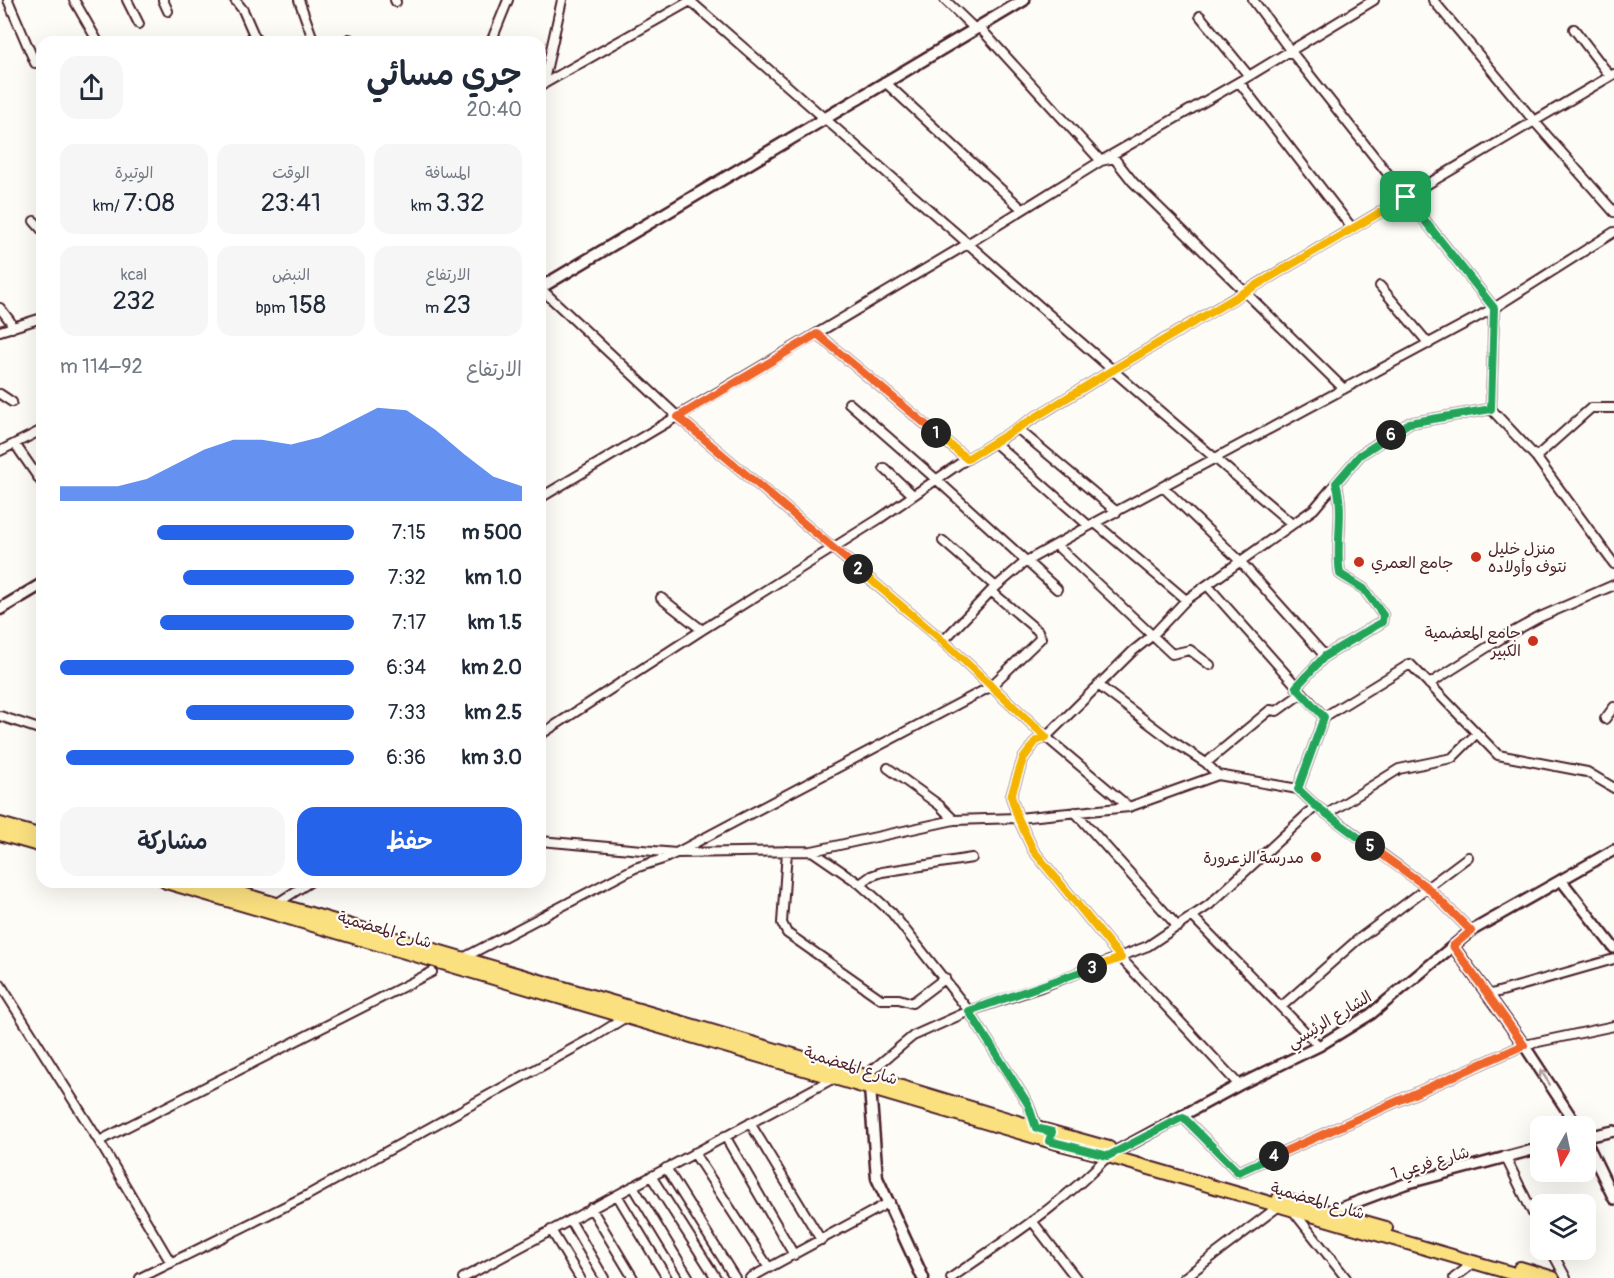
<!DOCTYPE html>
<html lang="ar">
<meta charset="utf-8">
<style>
body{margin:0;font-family:Pangolin,"Playpen Sans Arabic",sans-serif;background:#f6f6f7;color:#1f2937;direction:rtl;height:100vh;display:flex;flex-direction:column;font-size:22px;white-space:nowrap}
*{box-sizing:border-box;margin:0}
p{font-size:20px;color:#747a83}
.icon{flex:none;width:33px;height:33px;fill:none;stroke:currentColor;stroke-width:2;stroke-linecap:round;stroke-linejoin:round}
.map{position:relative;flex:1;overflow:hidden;direction:ltr}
.side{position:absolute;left:36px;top:36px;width:510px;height:852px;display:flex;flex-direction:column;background:#fff;border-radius:18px;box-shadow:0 6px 24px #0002;direction:rtl}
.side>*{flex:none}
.needle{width:39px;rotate:189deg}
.buttons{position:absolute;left:1530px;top:1116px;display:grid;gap:12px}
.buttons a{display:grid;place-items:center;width:66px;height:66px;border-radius:12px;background:#fff;box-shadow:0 6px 24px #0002;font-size:30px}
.pin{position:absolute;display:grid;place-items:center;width:51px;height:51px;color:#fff;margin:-26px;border-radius:12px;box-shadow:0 3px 9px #0006}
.km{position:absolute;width:30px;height:30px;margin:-15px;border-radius:50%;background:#222;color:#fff;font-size:16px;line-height:30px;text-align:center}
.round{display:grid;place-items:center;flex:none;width:63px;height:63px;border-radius:18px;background:#f6f6f7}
.summary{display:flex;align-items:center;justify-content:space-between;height:102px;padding:0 24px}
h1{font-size:33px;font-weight:600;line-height:45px}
.figures{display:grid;grid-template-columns:repeat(3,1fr);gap:9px;height:102px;padding:6px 24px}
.figures div{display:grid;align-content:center;border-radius:15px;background:#f6f6f7;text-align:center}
.figures b{font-size:26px;font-weight:600}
.figures small{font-size:16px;font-weight:400}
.figures p{font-size:16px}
.chart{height:168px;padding:12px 24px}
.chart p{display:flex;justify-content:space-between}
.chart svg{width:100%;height:108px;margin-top:6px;fill:#2563eb;opacity:.7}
.button{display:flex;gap:12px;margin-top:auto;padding:12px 24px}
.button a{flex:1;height:69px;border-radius:18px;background:#2563eb;color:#fff;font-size:24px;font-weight:600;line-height:69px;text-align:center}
.button a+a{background:#f6f6f7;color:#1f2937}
ul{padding:0 24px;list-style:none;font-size:20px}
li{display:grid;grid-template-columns:96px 72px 1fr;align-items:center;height:45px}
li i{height:15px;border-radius:8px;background:#2563eb}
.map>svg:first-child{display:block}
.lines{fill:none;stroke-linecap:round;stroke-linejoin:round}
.minor-casing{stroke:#4a1f2b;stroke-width:12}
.tertiary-casing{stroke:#4a1f2b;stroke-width:14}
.secondary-casing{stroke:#4a1f2b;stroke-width:15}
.primary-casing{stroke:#4a1f2b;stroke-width:16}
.minor{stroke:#fdfcf7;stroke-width:8}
.tertiary{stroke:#fdfcf7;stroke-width:9}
.secondary{stroke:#fdfcf7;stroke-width:10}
.primary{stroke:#fbe080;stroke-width:12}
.oneway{stroke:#ac999b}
.split-1-casing{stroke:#fff;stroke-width:12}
.split-2-casing{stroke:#fff;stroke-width:12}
.split-3-casing{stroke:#fff;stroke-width:12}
.split-4-casing{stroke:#fff;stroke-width:12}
.split-5-casing{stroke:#fff;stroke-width:12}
.split-6-casing{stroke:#fff;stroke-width:12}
.split-7-casing{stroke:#fff;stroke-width:12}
.split-1{stroke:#f5b400;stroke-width:8}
.split-2{stroke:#f0652b;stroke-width:8}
.split-3{stroke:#f5b400;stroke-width:8}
.split-4{stroke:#22a559;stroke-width:8}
.split-5{stroke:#f0652b;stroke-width:8}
.split-6{stroke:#22a559;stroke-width:8}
.split-7{stroke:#22a559;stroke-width:8}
.poi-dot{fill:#c8321e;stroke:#fdfcf7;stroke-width:2}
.labels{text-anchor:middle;stroke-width:4.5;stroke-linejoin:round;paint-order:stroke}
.poi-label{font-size:16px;fill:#4a1f2b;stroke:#fdfcf7;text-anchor:start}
.street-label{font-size:16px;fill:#4a1f2b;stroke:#fdfcf7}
</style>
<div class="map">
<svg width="1614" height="1278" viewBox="0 0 1614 1278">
<rect width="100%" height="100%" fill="#fdfcf7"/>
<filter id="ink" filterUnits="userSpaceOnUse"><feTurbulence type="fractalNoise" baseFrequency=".0167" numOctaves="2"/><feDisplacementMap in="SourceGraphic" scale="12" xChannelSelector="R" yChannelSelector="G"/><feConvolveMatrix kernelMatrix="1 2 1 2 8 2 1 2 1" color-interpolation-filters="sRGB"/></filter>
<g filter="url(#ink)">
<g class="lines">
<!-- minor casing -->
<g class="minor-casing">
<path id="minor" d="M8,0L35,63
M74,0L98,42
M127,0L139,24
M163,0L168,11
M235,0L243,10L257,42
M299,0L314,42
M395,0L396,2
M689,0L1155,407L1292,524
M945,0L975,29H981L1101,161L1114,158L1133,182L1344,389
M1253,0L1290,50L1494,308L1491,409
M1433,0L1534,121L1614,212
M1200,16L1249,76
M1574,29L1610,76
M345,42L349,39L356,42
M491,42L508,0
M885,82L1022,209
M1239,82L1352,228
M543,85L562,0
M540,86L692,0
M34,221L42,230
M1380,286L1429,344
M540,288L678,417L943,641L1046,737L1129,807
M0,308L10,321L12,328
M0,331L42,318
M817,334L967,459
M0,394L12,402
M849,403L937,480L1057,589
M1018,429L1117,512
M995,443L1089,526
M15,444L42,483
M0,451L42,430
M1536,457L1591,408H1614
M884,468L913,495
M1163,487L1239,560L1325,656
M540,498L969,243L1101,161L1249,76L1374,0
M1095,523L1186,600
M943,541L996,587
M1056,545L1172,654L1190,650L1210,665
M1207,585L1186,600L1153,635L1133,651L1046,737L1036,741L1023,759L1011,796L1018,818L1033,850L1121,958L1239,1085
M661,598L702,630
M943,641L991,591L1025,562L1089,526L1494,308L1614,232
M1429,684L1502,638L1540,617L1614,585
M1098,685L1171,740L1206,763L1218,775
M1296,687L1325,656L1382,622L1383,615L1364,589L1340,574C1335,544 1345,512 1336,483
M0,716L42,730
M1324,717L1410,664L1498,755L1587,772L1614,788
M1605,719L1614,707
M540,735L702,630L879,519L959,464L1106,374L1614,74
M1206,763L1270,710L1277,711L1302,693
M888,768L939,805L954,820
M1075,812L1178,927
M1327,814L1399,769L1452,758L1476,734
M540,841L676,853L812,851L954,820L1018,818L1129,807L1218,775L1298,789
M787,851L782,923L787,933L881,999H899L912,1003L945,978
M812,851L860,884L892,913L969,1011L1028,1104L1037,1128
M860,884L871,876L882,872L972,858
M276,904L310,882
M1192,916L1319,1046
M1471,931L1428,888L1316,806L1298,789L1324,717L1207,585L1314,509L1360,455L1409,423L1491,409L1536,457L1614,564
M463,958L635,868L663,859L676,853L990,687L1041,638L1038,631L991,591
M0,984L99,1141L171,1263
M1488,995L1614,959
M1281,1007L1356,941L1468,857
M865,1076L913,1036L969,1011L1041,987L1148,946L1209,905L1316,806
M1183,1117L1238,1172L1524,1045L1614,1026
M750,1123L821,1240
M725,1136L794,1255
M99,1141L432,972
M694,1153L769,1268
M1505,1156L1540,1228
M666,1168L735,1278
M651,1176L716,1278
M633,1186L689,1278
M617,1195L667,1278
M591,1208L633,1278
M1294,1212L1346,1278
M570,1220L604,1278
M1032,1221L1076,1278
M551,1230L580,1278
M1551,1250L1566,1278
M140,1278L306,1196L594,1037L626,1017
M463,1278L834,1078
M750,1278L890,1202
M951,1278C1005,1240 1063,1204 1108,1156
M1184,1278L1279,1206
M1454,1278L1475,1262"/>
</g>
<!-- tertiary casing -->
<g class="tertiary-casing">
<path id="tertiary" d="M1561,880L1614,948
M1453,946L1524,1045L1577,1126
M1586,1137L1614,1131
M1586,1141L1614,1199
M1108,1156L1239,1085L1319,1046L1371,1014L1471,931L1614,850
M1330,1212L1405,1184L1540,1148"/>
</g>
<!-- secondary casing -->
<g class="secondary-casing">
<path id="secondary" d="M540,288L1024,0
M0,609L42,584
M870,1088L877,1178L923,1278"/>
</g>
<!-- primary casing -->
<g class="primary-casing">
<path id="primary" d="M0,824L42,836
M0,834L42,846
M166,882L1049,1141L1108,1156L1528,1278
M201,882L865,1076L1037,1128L1109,1148
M1279,1198L1386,1228
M1520,1268L1553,1278"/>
</g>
<!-- minor -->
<use href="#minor" class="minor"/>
<!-- tertiary -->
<use href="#tertiary" class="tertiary"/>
<!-- secondary -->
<use href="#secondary" class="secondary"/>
<!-- primary -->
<use href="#primary" class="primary"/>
</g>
<!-- one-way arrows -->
<defs><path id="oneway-shaft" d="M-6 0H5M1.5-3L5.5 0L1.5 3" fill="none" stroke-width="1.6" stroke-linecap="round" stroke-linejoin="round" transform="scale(1.5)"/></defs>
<use class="oneway" href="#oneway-shaft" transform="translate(1545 1077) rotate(-123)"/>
</g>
<g class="lines" filter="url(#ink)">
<!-- split-1 casing -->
<g class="split-1-casing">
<path id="split-1" d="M936,433L967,459L1106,374L1406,197"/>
</g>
<!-- split-2 casing -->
<g class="split-2-casing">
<path id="split-2" d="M858,569L678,417L817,334L936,433"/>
</g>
<!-- split-3 casing -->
<g class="split-3-casing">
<path id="split-3" d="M858,569L943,641L1046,737L1036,741L1023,759L1011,796L1018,818L1033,850L1121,958L1092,968"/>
</g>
<!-- split-4 casing -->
<g class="split-4-casing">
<path id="split-4" d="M1092,968L969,1011L1028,1104L1036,1128L1052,1132L1049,1141L1108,1156L1183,1117L1238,1172L1274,1156"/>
</g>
<!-- split-5 casing -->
<g class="split-5-casing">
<path id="split-5" d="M1274,1156L1524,1045L1453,946L1471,931L1428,888L1370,846"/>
</g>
<!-- split-6 casing -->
<g class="split-6-casing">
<path id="split-6" d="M1370,846L1316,806L1298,789L1324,717L1296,687L1325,656L1382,622L1383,615L1364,589L1340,574C1335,544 1345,512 1336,483L1360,455L1391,435"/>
</g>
<!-- split-7 casing -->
<g class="split-7-casing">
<path id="split-7" d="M1391,435L1409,423L1491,409L1494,308L1406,197"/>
</g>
<!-- split-1 -->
<use href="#split-1" class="split-1"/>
<!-- split-2 -->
<use href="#split-2" class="split-2"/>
<!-- split-3 -->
<use href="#split-3" class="split-3"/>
<!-- split-4 -->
<use href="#split-4" class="split-4"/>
<!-- split-5 -->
<use href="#split-5" class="split-5"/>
<!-- split-6 -->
<use href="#split-6" class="split-6"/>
<!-- split-7 -->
<use href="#split-7" class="split-7"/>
</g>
<!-- markers -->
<g class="poi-dot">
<circle cx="1476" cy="557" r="6"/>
<circle cx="1359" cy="562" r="6"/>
<circle cx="1533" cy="641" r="6"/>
<circle cx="1316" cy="857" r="6"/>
</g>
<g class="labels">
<!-- poi labels -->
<g class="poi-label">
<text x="1488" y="554">منزل خليل<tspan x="1488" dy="18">نتوف وأولاده</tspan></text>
<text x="1371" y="568">جامع العمري</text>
<text x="1521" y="638" text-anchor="end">جامع المعضمية<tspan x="1521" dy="18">الكبير</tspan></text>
<text x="1304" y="863" text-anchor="end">مدرسة الزعرورة</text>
</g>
<!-- street labels -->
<g class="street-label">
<text transform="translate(385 929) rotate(16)" y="6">شارع المعضمية</text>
<text transform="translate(1329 1019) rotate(-31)" y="6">الشارع الرئيسي</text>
<text transform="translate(851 1065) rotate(17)" y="6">شارع المعضمية</text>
<text transform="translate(1430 1162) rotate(-16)" y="6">شارع فرعي 1</text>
<text transform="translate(1318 1200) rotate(16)" y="6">شارع المعضمية</text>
</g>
</g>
</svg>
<div class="buttons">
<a><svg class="needle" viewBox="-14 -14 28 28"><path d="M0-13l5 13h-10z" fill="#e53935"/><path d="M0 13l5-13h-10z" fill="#747a83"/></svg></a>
<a><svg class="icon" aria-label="layers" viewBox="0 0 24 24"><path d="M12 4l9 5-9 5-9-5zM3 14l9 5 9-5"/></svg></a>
</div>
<div class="pin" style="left:1406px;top:197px;background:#1e9e55"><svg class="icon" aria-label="arrive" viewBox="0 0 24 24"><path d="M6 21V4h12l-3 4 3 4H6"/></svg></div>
<b class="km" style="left:936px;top:433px">1</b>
<b class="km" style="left:858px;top:569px">2</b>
<b class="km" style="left:1092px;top:968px">3</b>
<b class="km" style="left:1274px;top:1156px">4</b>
<b class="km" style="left:1370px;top:846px">5</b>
<b class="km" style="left:1391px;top:435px">6</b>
<section class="side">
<div class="summary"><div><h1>جري مسائي</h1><p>20:40</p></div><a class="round"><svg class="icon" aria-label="share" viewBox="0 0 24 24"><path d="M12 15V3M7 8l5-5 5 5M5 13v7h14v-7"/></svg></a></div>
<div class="figures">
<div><p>المسافة</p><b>3.32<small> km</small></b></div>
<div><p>الوقت</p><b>23:41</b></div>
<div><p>الوتيرة</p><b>7:08<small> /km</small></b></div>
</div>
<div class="figures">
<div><p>الارتفاع</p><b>23<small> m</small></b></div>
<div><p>النبض</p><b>158<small> bpm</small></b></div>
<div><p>kcal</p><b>232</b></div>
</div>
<div class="chart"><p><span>الارتفاع</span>92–114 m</p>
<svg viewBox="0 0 160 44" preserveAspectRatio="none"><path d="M0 44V38L10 38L20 38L30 35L40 29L50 23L60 19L70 19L80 21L90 18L100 12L110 6L120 7L130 15L140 25L150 34L160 38V44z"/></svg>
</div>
<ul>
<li><b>500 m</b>7:15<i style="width:67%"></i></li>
<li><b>1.0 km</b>7:32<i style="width:58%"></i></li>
<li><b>1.5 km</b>7:17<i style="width:66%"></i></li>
<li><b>2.0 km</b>6:34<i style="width:100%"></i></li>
<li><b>2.5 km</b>7:33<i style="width:57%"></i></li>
<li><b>3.0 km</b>6:36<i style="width:98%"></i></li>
</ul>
<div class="button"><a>حفظ</a><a>مشاركة</a></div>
</section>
</div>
